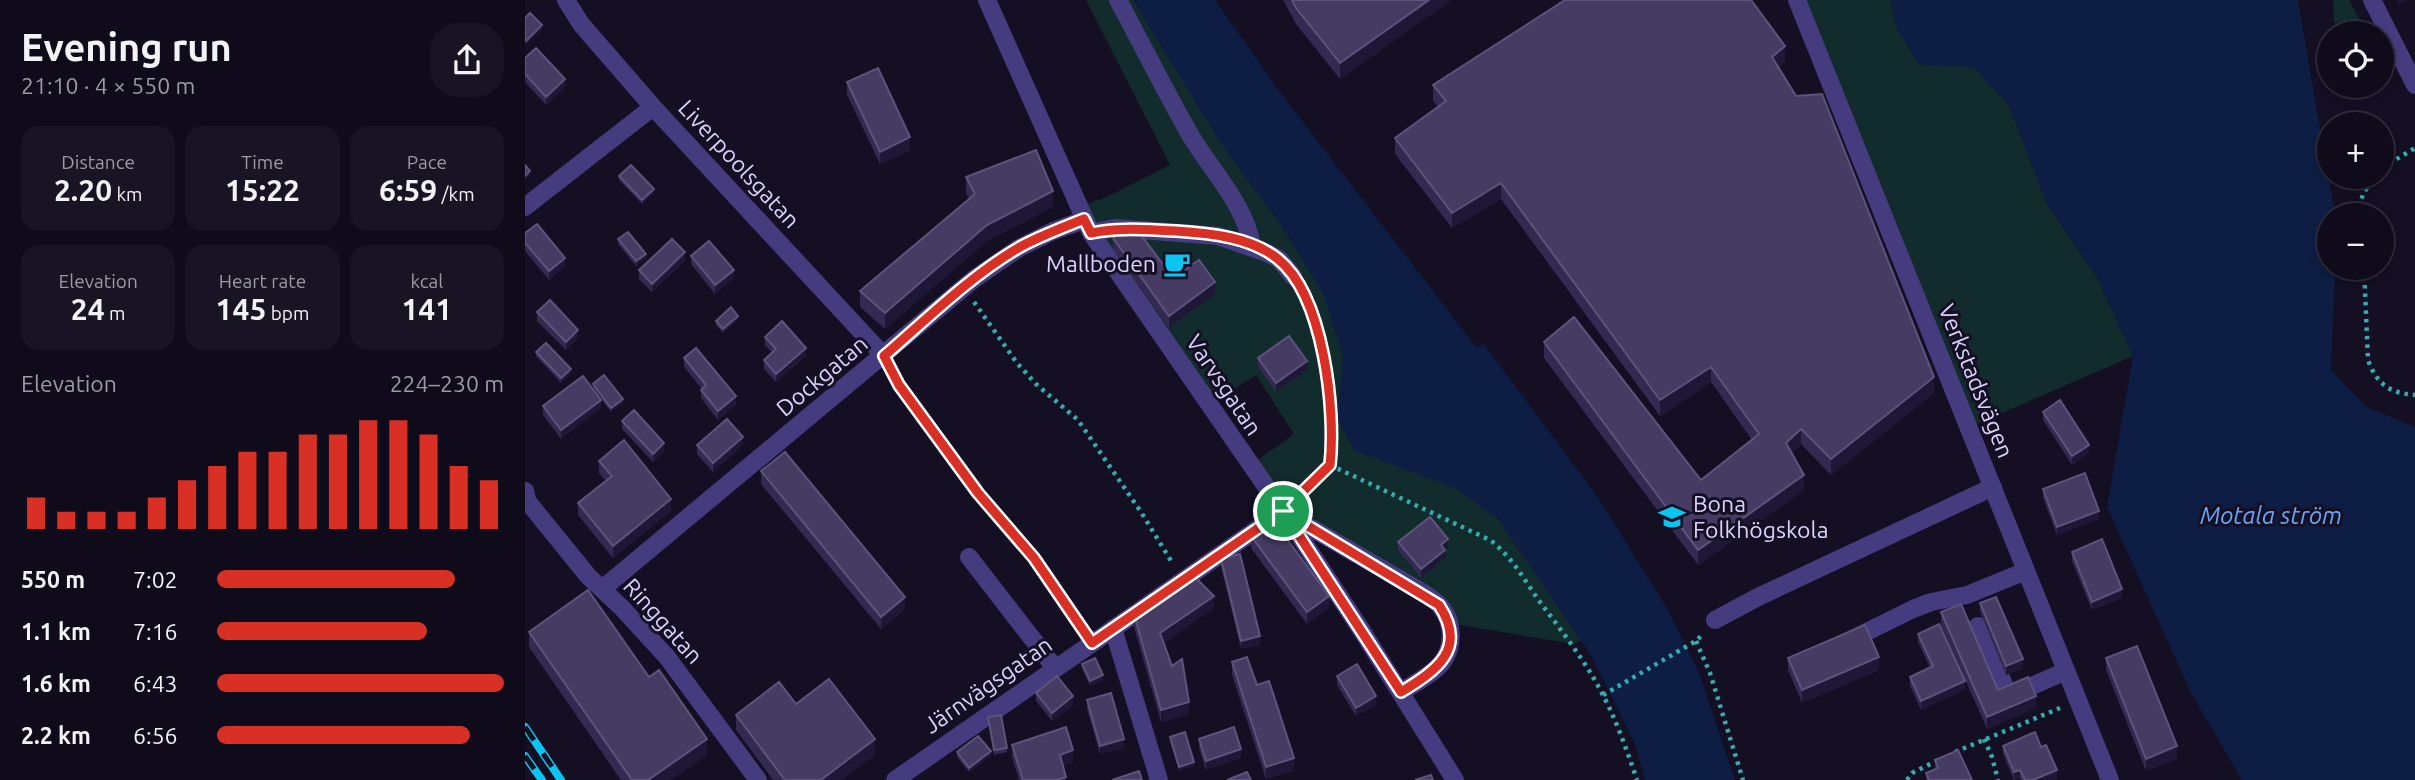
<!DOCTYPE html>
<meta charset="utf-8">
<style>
body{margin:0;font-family:Ubuntu,sans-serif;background:#181423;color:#f1f3f6;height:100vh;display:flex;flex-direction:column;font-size:26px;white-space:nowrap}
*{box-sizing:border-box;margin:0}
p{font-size:23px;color:#9b9ba2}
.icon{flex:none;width:38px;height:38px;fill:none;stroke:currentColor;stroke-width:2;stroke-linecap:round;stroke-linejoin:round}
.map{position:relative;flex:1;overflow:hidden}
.details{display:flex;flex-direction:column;background:#0f0b1a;width:525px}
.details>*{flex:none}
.controls{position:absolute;left:1792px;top:21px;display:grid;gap:14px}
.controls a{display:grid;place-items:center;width:77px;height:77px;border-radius:50%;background:#0f0b1a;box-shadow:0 4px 10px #0003,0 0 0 2px #2f2b39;font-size:35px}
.pin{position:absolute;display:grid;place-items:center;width:60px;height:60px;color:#fff;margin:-30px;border:4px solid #fff;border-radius:50%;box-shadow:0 2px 7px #0007}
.round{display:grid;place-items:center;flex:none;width:74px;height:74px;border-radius:28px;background:#181423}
.summary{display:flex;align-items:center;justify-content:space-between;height:119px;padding:0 21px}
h1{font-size:38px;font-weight:700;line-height:52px}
.figures{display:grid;grid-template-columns:repeat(3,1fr);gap:10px;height:119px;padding:7px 21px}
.figures div{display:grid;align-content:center;border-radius:18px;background:#181423;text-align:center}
.figures b{font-size:30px;font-weight:700}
.figures small{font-size:19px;font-weight:400}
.figures p{font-size:19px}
.chart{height:196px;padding:14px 21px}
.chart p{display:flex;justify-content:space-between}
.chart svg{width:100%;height:126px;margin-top:7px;stroke:#d93025;stroke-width:6}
ul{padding:0 21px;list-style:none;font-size:23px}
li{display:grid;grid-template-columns:112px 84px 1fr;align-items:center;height:52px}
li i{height:18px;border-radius:9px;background:#d93025}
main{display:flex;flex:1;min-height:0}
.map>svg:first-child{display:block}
.green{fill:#122b2c}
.water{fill:#0e1d43}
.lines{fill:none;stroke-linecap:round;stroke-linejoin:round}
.path{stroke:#34acb0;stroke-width:4.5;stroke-dasharray:3.5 5;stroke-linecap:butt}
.minor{stroke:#453c80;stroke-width:18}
.rail-casing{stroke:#0ac5f1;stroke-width:8}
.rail{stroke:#140f23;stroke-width:5;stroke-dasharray:16;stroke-linecap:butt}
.wall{fill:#342950}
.shaded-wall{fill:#1f1736}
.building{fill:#463b63;stroke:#5d537b;stroke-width:2}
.route-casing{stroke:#fff;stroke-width:14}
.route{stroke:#d93025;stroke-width:9}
.labels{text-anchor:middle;stroke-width:6;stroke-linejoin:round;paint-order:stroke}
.street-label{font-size:23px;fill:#dbd2fd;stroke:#140f23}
.poi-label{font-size:23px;fill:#dbd2fd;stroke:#140f23;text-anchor:end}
.water-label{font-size:24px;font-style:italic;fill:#65a6f9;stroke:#140f23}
</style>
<main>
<section class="details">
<div class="summary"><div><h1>Evening run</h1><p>21:10 · 4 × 550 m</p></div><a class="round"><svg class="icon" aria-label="share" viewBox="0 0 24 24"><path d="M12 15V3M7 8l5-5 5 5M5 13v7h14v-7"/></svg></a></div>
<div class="figures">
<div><p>Distance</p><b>2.20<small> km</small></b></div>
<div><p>Time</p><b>15:22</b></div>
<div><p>Pace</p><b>6:59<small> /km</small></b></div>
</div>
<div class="figures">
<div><p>Elevation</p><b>24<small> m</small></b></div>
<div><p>Heart rate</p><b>145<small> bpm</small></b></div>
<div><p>kcal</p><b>141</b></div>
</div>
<div class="chart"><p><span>Elevation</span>224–230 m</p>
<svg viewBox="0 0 160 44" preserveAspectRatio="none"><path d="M5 44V33M15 44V38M25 44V38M35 44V38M45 44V33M55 44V27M65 44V22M75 44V17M85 44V17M95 44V11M105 44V11M115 44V6M125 44V6M135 44V11M145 44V22M155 44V27"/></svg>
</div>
<ul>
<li><b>550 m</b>7:02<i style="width:83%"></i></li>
<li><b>1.1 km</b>7:16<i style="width:73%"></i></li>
<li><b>1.6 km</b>6:43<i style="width:100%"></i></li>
<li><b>2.2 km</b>6:56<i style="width:88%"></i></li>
</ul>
</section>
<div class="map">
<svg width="1890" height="780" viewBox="0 0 1890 780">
<rect width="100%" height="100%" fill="#140f23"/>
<!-- green -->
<path class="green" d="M561,0H657L1105,615L1049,644L935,625L908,593L751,499L726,465L769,434L731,375L683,406L550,208L582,197L645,165Z
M1274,0H1366L1371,27L1394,64L1449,67L1484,105L1522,204L1572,277L1608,356L1445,427Z
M1808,0H1824L1842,33H1815L1809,21Z"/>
<!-- water -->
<path class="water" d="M608,0H690L758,96L951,347L959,344L1072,496L1143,610L1173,670L1210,780H1120L1110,744L1066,655L972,518L930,488L829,450L812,417L818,356L798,293L758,228L695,142Z
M1366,0H1773L1810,215H1804V268H1810L1806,370L1841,407L1890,427V780H1717L1666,693L1582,507L1608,356L1572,277L1522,204L1484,105L1449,67L1394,64L1371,27Z"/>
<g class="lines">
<!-- path -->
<path class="path" d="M1857,168L1890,148
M1832,215L1838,194L1849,177
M1839,268L1843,360C1852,384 1864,393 1890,395
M449,302L492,363L511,384L553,420L616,512L648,564
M367,370L374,385L453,493L509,558L556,628
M805,465L965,540C985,555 998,577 1012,598C1035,629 1060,660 1078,695C1092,722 1102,751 1112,780
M770,498L805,465C810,415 803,336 777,292
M1171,641L1185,673L1218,780
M1078,695L1171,641L1178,634
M1459,739L1467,757L1473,780
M1430,752L1535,708
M1382,780L1387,773L1413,760"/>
<!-- minor -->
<path class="minor" d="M41,0L56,24L128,107L359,356
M462,0L566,233L758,511L837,631L930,780
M593,0C618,46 641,93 667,138C688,172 720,205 727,246
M1272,0L1585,780
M1847,0L1890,85
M0,207L128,107
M566,233L590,228L693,236L742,253L754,259L768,276
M0,491L3,502L63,576L97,608L142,657L233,780
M764,515L897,592C903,596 910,600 915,606C930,623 929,651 913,667C902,677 889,684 876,692
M444,557L530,668
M77,589L449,279L494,248L528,231L559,220
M1190,620L1233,597L1468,487
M1453,626L1484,696L1541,671
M588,628L634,780
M1323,641L1388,609L1406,602L1442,595L1501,571
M370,780L758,511"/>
<!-- rail casing -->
<g class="rail-casing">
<path id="rail" d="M0,727L36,780
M0,756L17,780"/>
</g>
<!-- rail -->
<use href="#rail" class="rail"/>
</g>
<!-- wall -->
<path class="wall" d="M758,0H926L815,79L771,24Z
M0,58L40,88L21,105L0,82Z
M1260,62L1253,67L1409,393L1306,475L1276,444L1267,453L1279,490L1173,565L1019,358V342L1176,480L1227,440L1186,382L1135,416L976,199L927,228L870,154V138L913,107L908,101V85Z
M322,82L385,150L355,164L322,95Z
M94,176L129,193L117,204L94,180Z
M441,177L528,207L462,241L360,329L335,307V291L444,199L441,193Z
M0,233L40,266L24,280L0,251Z
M588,238L648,278L690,294L644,328L588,250Z
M93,239L121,258L111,266L93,244Z
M166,256L209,278L190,294L166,264Z
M160,261L127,292L114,279V270Z
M12,312L53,338L41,350L12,321Z
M213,320L198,333L191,325V321Z
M240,337L281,356L251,382L239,369V360L247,353L240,345Z
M11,352L46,374L36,383L11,356Z
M159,358L211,405L193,420L176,398V390L177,389L159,367Z
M733,358L782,370L751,392L733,367Z
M68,384L98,403L86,412L68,388Z
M18,406L76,408L36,439L18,415Z
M1518,412L1564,453L1547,465L1518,420Z
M97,421L139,452L128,462L97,429Z
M172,445H218L188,472L172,454Z
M74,461L146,511L88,558L53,515V503L81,481L74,473Z
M236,471L380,609L356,629L236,484Z
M1518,489L1574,519L1532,535L1518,498Z
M726,536L804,608L782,624L726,548Z
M873,542L923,548L920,550V558L896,578L873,550Z
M1547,552L1597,598L1567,610L1547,561Z
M696,559L735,645L716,649L696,567Z
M1455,603L1498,668L1481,675L1455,612Z
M689,608L639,643L664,714L636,722L609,627V614Z
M1416,612L1473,690L1511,708L1462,729L1416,625Z
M4,632L182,755L145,780H96L4,647Z
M1393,634L1440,689L1396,710L1385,686V677L1405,668L1393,642Z
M1263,658L1354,670L1277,703L1263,670Z
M1581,658L1652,759L1621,771L1581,670Z
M707,662L732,685L769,770L741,779L707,675Z
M557,664L578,680L565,686L557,668Z
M812,676L851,704L831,716L812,685Z
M511,693L548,705L527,721L511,701Z
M562,700L599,748L575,754L562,709Z
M271,704L350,755L316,780H248L211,730V715Z
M463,717L482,748V752L469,755Z
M645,737L669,766L654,771L645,741Z
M674,739L716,758L681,770L674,748Z
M487,745L548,763L538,766L541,780H494L487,757Z
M1478,746L1516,747L1532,778L1527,780H1496L1495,778L1489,780L1478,754Z
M432,752L466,756L444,772L432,757Z
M1410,760L1447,780H1401V773L1410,769Z"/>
<!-- shaded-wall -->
<path class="shaded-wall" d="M904,0H926L815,79V63Z
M1873,0H1883L1873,5Z
M17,25V29L1,45V41Z
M1260,46V62L1247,72V57Z
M40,79V88L21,105V97Z
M385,137V150L355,164V152Z
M5,171V175L0,180V176Z
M976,183V199L927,228V213Z
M129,189V193L117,204V200Z
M528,191V207L462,241L360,329V313L462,225Z
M160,252V261L127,292V284Z
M121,254V258L111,266V261Z
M40,258V266L24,280V271Z
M209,270V278L190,294V285Z
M690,282V294L644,328V316Z
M213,316V320L198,333V329Z
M53,330V338L41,350V342Z
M281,348V356L251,382V374Z
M782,361V370L751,392V383Z
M1186,367V382L1135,416V400Z
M46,369V374L36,383V378Z
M1409,377V393L1306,475V459Z
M211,396V405L193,420V411Z
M98,399V403L86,412V408Z
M76,400V408L36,439V430Z
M1276,429V444L1261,459V443Z
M218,437V445L188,472V463Z
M139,443V452L128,462V454Z
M1564,445V453L1547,465V456Z
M1279,475V490L1173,565V550Z
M146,499V511L88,558V546Z
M1574,511V519L1532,535V527Z
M923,539V548L916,553V545Z
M920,550V558L896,578V569Z
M1597,589V598L1567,610V602Z
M689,596V608L635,646V633Z
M804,596V608L782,624V612Z
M380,597V609L356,629V617Z
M735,636V645L716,649V641Z
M1354,657V670L1277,703V690Z
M1498,659V668L1481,675V666Z
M578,675V680L565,686V681Z
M1440,681V689L1396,710V701Z
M548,696V705L527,721V713Z
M851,696V704L831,716V708Z
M1511,696V708L1462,729V717Z
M664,702V714L636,722V710Z
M182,739V755L145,780H123Z
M350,739V755L316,780H296Z
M599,739V748L575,754V746Z
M1652,746V759L1621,771V759Z
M716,749V758L681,770V761Z
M548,750V763L535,767V755Z
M466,751V756L444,772V768Z
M769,758V770L741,779V767Z
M669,762V766L654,771V767Z
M1495,770V778L1489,780V772Z
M1532,770V778L1527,780H1508Z"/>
<!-- building -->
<path class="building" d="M767,0H904L815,63L771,8Z
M1040,0H1226L1260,46L1247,57L1271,96L1297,94L1409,377L1306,459L1276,429L1261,443L1279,475L1173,550L1019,342L1049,317L1176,480L1234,434L1186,367L1135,400L976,183L927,213L870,138L921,101L908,85Z
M5,13L17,25L1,41L0,39V18Z
M11,48L40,79L21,97L0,74V58Z
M353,68L385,137L355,152L322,82Z
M511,150L528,191L462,225L360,313L335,291L450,194L441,177Z
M0,165L5,171L0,176Z
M106,165L129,189L117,200L94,176Z
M12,224L40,258L24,271L0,243V233Z
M608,224L648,278L674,260L690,282L644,316L588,238Z
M103,232L121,254L111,261L93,239Z
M147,239L160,252L127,284L114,270Z
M184,241L209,270L190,285L166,256Z
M25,300L53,330L41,342L12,312Z
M206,307L213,316L198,329L191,321Z
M257,321L281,348L251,374L239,360L251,349L240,337Z
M764,336L782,361L751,383L733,358Z
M21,343L46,369L36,378L11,352Z
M171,348L211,396L193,411L176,390L181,385L159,358Z
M79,375L98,399L86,408L68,384Z
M58,376L76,400L36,430L18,406Z
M1535,400L1564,445L1547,456L1518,412Z
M109,410L139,443L128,454L97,421Z
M202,419L218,437L188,463L172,445Z
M99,440L146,499L88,546L53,503L87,476L74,461Z
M260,452L380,597L356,617L236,471Z
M1560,473L1574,511L1532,527L1518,489Z
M905,517L923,539L916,545L920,550L896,569L873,542Z
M748,520L804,596L782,612L726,536Z
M1577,539L1597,589L1567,602L1547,552Z
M715,554L735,636L716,641L696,559Z
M667,574L689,596L635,633L647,666L657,659L664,702L636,710L609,614Z
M63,590L124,677L134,670L182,739L123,780H107L4,632Z
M1471,597L1498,659L1481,666L1455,603Z
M1436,604L1473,690L1503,677L1511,696L1462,717L1416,612Z
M1414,624L1440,681L1396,701L1385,677L1408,666L1393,634Z
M1340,625L1354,657L1277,690L1263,658Z
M1612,646L1652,746L1621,759L1581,658Z
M722,657L732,685L744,681L769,758L741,767L707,662Z
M570,658L578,675L565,681L557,664Z
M832,664L851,696L831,708L812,676Z
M532,676L548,696L527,713L511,693Z
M304,679L350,739L296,780H260L211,715L254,682L271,704Z
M586,693L599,739L575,746L562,700Z
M476,715L482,748L469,750L463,717Z
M541,727L548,750L535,755L541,777L531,780H498L487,745Z
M709,727L716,749L681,761L674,739Z
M660,732L669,762L654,767L645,737Z
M1510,732L1516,747L1521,745L1532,770L1508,780H1500L1495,770L1489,772L1478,746Z
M453,736L466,751L444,768L432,752Z
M1433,750L1447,780H1404L1401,773L1413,768L1410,760Z
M614,771L617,780H587Z
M722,772L726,780H702Z
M906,775L908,780H890Z"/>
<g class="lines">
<!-- route casing -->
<g class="route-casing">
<path id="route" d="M758,511L567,643L509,558L453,493L374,385L359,356C402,319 445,276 495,247C515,236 537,228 559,219L566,233C595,227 622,230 651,231C684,233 726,237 753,259C799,296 811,411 805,465L758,511L914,605C943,649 912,670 876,692L758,511"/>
</g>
<!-- route -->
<use href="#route" class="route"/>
</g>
<!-- icons -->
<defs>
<g id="cafe-bare" transform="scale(2.1)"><path d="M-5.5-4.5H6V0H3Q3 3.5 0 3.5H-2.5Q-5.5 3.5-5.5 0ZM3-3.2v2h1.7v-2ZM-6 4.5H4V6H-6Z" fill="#0ac5f1" stroke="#140f23" stroke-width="2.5" paint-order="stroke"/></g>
<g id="university-bare" transform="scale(2.1)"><path d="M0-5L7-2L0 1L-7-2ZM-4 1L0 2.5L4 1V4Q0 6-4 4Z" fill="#0ac5f1" stroke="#140f23" stroke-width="2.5" paint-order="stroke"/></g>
</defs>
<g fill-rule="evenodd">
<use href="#cafe-bare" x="652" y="264"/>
<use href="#university-bare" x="1147" y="517"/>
</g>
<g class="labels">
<!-- street labels -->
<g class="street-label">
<text transform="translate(214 164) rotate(47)" y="8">Liverpoolsgatan</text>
<text transform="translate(297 376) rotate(-40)" y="8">Dockgatan</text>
<text transform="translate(1451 381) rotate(68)" y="8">Verkstadsvägen</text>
<text transform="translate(699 385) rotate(56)" y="8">Varvsgatan</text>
<text transform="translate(138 621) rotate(48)" y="8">Ringgatan</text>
<text transform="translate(463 685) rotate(-35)" y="8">Järnvägsgatan</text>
</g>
<!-- poi labels -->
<g class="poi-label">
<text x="631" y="272">Mallboden</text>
<text x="1168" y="512" text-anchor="start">Bona<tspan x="1168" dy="26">Folkhögskola</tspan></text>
</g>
<!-- water labels -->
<g class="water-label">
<text x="1746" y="524">Motala ström</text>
</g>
</g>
</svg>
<div class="controls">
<a><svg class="icon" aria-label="locate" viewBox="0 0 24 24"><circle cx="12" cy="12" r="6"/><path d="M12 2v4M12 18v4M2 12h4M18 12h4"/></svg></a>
<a>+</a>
<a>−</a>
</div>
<div class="pin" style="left:758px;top:511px;background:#1e9e55"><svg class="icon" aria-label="arrive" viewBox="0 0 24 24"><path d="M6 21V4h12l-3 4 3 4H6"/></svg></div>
</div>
</main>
